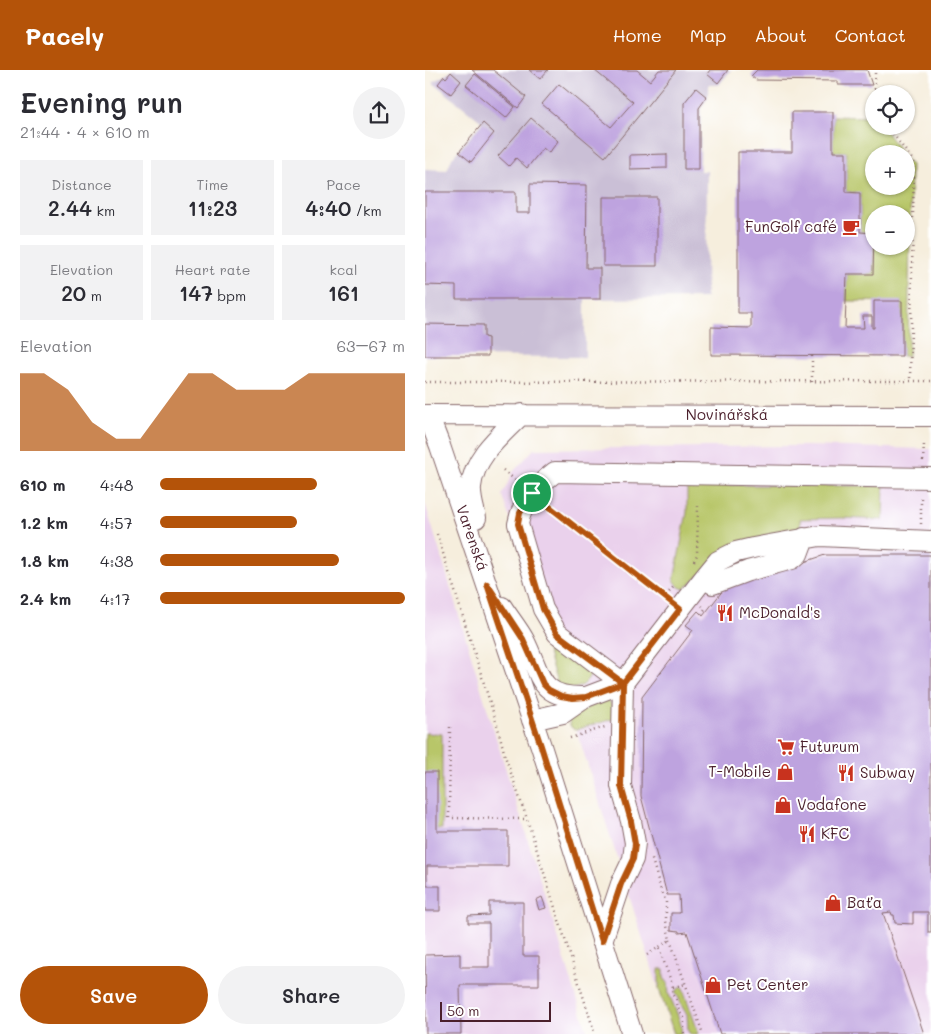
<!DOCTYPE html>
<meta charset="utf-8">
<style>
body{margin:0;font-family:Mali,sans-serif;background:#f2f2f3;color:#2b2b33;height:100vh;display:flex;flex-direction:column;font-size:19px;white-space:nowrap}
*{box-sizing:border-box;margin:0}
p{font-size:16px;color:#7c7c81}
.icon{flex:none;width:28px;height:28px;fill:none;stroke:currentColor;stroke-width:2;stroke-linecap:round;stroke-linejoin:round}
.map{position:relative;flex:1;overflow:hidden}
.panel{display:flex;flex-direction:column;background:#fff;width:425px}
.panel>*{flex:none}
.controls{position:absolute;left:440px;top:15px;display:grid;gap:10px}
.controls a{display:grid;place-items:center;width:50px;height:50px;border-radius:50%;background:#fff;box-shadow:0 1px 4px #0004;font-size:25px}
.scale{position:absolute;left:15px;bottom:12px;width:111px;box-sizing:border-box;padding-left:5px;border:2px solid #4a1f2b;border-top:0;font-size:14px;line-height:18px;white-space:nowrap;color:#4a1f2b;-webkit-text-stroke:4px #fff;paint-order:stroke}
.pin{position:absolute;display:grid;place-items:center;width:42px;height:42px;color:#fff;margin:-21px;border:2px solid #fff;border-radius:50%;box-shadow:0 1px 5px #0007}
.round{display:grid;place-items:center;flex:none;width:52px;height:52px;border-radius:26px;background:#f2f2f3}
.head{display:flex;align-items:center;justify-content:space-between;height:85px;padding:0 20px}
h1{font-size:28px;font-weight:600;line-height:38px}
.stats{display:grid;grid-template-columns:repeat(3,1fr);gap:8px;height:85px;padding:5px 20px}
.stats div{display:grid;align-content:center;border-radius:0px;background:#f2f2f3;text-align:center}
.stats b{font-size:21px;font-weight:600}
.stats small{font-size:14px;font-weight:400}
.stats p{font-size:14px}
.chart{height:140px;padding:10px 20px}
.chart p{display:flex;justify-content:space-between}
.chart svg{width:100%;height:90px;margin-top:5px;fill:#b45309;opacity:.7}
.button{display:flex;gap:10px;margin-top:auto;padding:10px 20px}
.button a{flex:1;height:58px;border-radius:30px;background:#b45309;color:#fff;font-size:20px;font-weight:600;line-height:58px;text-align:center}
.button a+a{background:#f2f2f3;color:#2b2b33}
ul{padding:0 20px;list-style:none;font-size:16px}
li{display:grid;grid-template-columns:80px 60px 1fr;align-items:center;height:38px}
li i{height:12px;border-radius:6px;background:#b45309}
header{display:flex;align-items:center;gap:30px;box-sizing:border-box;height:70px;padding:0 25px;background:#b45309;color:#fff}
header strong{font-size:24px}
nav{display:flex;gap:28px;margin-inline-start:auto;font-size:18px}
main{display:flex;flex:1;min-height:0}
.map>svg:first-child{display:block}
.built{fill:#ead1ec}
.industrial{fill:#cabfd6}
.green{fill:#b8c669;stroke:#81724a}
.building{fill:#bea3df}
.lines{fill:none;stroke-linecap:round;stroke-linejoin:round}
.minor-casing{stroke:#866769;stroke-width:22}
.path{stroke:#866769;stroke-width:2.5;stroke-dasharray:1 4;stroke-linecap:butt}
.minor{stroke:#fff;stroke-width:20}
.route-casing{stroke:#fff;stroke-width:10}
.route{stroke:#b45309;stroke-width:6}
.labels{text-anchor:middle;stroke-width:4;stroke-linejoin:round;paint-order:stroke}
.poi-label{font-size:15px;fill:#4a1f2b;stroke:#fff;text-anchor:start}
.street-label{font-size:15px;fill:#4a1f2b;stroke:#fff}
</style>
<header>
<strong>Pacely</strong>
<nav><a>Home</a><a>Map</a><a>About</a><a>Contact</a></nav>
</header>
<main>
<section class="panel">
<div class="head"><div><h1>Evening run</h1><p>21:44 · 4 × 610 m</p></div><a class="round"><svg class="icon" aria-label="share" viewBox="0 0 24 24"><path d="M12 15V3M7 8l5-5 5 5M5 13v7h14v-7"/></svg></a></div>
<div class="stats">
<div><p>Distance</p><b>2.44<small> km</small></b></div>
<div><p>Time</p><b>11:23</b></div>
<div><p>Pace</p><b>4:40<small> /km</small></b></div>
</div>
<div class="stats">
<div><p>Elevation</p><b>20<small> m</small></b></div>
<div><p>Heart rate</p><b>147<small> bpm</small></b></div>
<div><p>kcal</p><b>161</b></div>
</div>
<div class="chart"><p><span>Elevation</span>63–67 m</p>
<svg viewBox="0 0 160 44" preserveAspectRatio="none"><path d="M0 44V6L10 6L20 14L30 30L40 38L50 38L60 22L70 6L80 6L90 14L100 14L110 14L120 6L130 6L140 6L150 6L160 6V44z"/></svg>
</div>
<ul>
<li><b>610 m</b>4:48<i style="width:64%"></i></li>
<li><b>1.2 km</b>4:57<i style="width:56%"></i></li>
<li><b>1.8 km</b>4:38<i style="width:73%"></i></li>
<li><b>2.4 km</b>4:17<i style="width:100%"></i></li>
</ul>
<div class="button"><a>Save</a><a>Share</a></div>
</section>
<div class="map">
<svg width="506" height="964" viewBox="0 0 506 964">
<rect width="100%" height="100%" fill="#fff"/>
<filter id="ink" filterUnits="userSpaceOnUse"><feTurbulence type="fractalNoise" baseFrequency=".02" numOctaves="2"/><feDisplacementMap in="SourceGraphic" scale="10" xChannelSelector="R" yChannelSelector="G"/><feConvolveMatrix kernelMatrix="1 2 1 2 8 2 1 2 1" color-interpolation-filters="sRGB"/></filter>
<filter id="wash" filterUnits="userSpaceOnUse"><feTurbulence type="fractalNoise" baseFrequency=".0096" numOctaves="4" result="noise"/><feDisplacementMap in="SourceGraphic" scale="20" xChannelSelector="R" yChannelSelector="G"/><feGaussianBlur stdDeviation="1.12" result="paint"/><feColorMatrix in="noise" values="0 0 0 0 0 0 0 0 0 0 0 0 0 0 0 0 0 1.4 0 .05"/><feComposite in="paint" operator="in"/></filter>
<g filter="url(#wash)">
<rect width="100%" height="100%" fill="#f6eedd"/>
<!-- built -->
<path class="built" d="M378,376L506,379V964H248L77,425L88,402L109,379Z
M0,433L68,658L163,964H0Z"/>
<!-- industrial -->
<path class="industrial" d="M29,0H306L294,15H283V28L276,38L275,101H282L281,228L160,229V287L0,286V99L22,100L27,88L57,52L7,12Z"/>
<!-- green -->
<path class="green" d="M408,46L449,47V56H457L477,84H449V116H481V89L486,95L483,286H477V232L421,231L422,204H448L449,165V176H481V144H449V163L435,162V123L421,122V82H408Z
M262,413L304,415L459,416L458,450L417,448L375,449L376,465L306,477L259,519L254,517L249,510L262,442Z
M112,547L164,597L166,603C161,619 149,619 134,620Z
M181,627C188,634 188,639 188,649L150,660L145,656L143,647Z
M0,663L17,664V759H11L0,703Z
M234,899H239V908L243,913L244,925C246,928 256,952 256,956C257,958 256,961 256,964H249L234,919Z
M257,916L274,964H265L263,961L262,944C255,936 256,930 250,922Z"/>
<g id="blocks">
<!-- building -->
<path class="building" d="M47,0H68L101,27L93,38Z
M104,0H123L115,9Z
M169,0H212L225,11L234,0H251L180,87L117,34L134,14L186,57L208,32Z
M285,0H303L293,13L282,4Z
M332,0H442L447,15H413V11L331,10L326,6Z
M26,2L36,11L26,24L13,14L19,6L21,8Z
M50,4L90,37L81,48L41,15Z
M271,18L282,27L274,38V99H259V33Z
M367,42H408V82H421V122L435,123V162L449,163L448,204H422L420,258H439L438,246H447V258H449V231H477V286L286,285V257L326,258V243H313V82H367Z
M106,48L133,71L124,83L118,78L102,98L91,88L84,96L73,86Z
M58,53L69,63L46,92L34,82Z
M242,84V98L205,99V85Z
M105,114L162,115L161,198H175V229H31V216L0,215V122H91V143H105Z
M178,127H232V196H178Z
M0,254L59,255V267L63,268V286H0Z
M400,485H506V862H503V842H488V854L470,853L469,845H467L466,842L458,843L499,964H295L262,862L254,863V861L246,860V843H255L254,825H242L216,726L217,627L268,560L261,555L273,541L278,546L299,519Z
M0,702H12V761H83V796H2V816H15V841H0Z
M117,827L121,838L114,840L111,830Z
M64,832H98V886H114V915H35L36,964H1L0,885L35,884V897H64V853H43V846L64,845Z"/>
</g>
</g>
<g filter="url(#ink)">
<use href="#blocks" fill-opacity="0" stroke="#866769" stroke-width="1"/>
<g class="lines">
<!-- minor casing -->
<g class="minor-casing">
<path id="minor" d="M0,345L506,346
M3,345L15,376L116,676L207,964
M51,448C49,439 45,427 46,417C49,386 76,365 97,344
M279,508L288,514L323,501L367,489L373,484L379,468
M77,537C84,548 93,559 99,570C117,605 112,629 161,627
M198,613L132,563L118,539L93,454C97,431 112,416 130,402L506,408
M107,650L138,643L161,627L198,613L279,508L293,491L311,482L328,478L395,466L506,471
M177,871L196,814L208,789L210,773L206,751L196,716L198,613"/>
</g>
<!-- path -->
<path class="path" d="M450,24V0
M462,56L489,92L485,311
M387,286V312
M0,312L506,311
M498,391L499,374
M78,400L94,413
M121,433L242,529
M496,454V424
M12,464L73,658L80,686L102,749L170,964
M269,491L272,485L273,436
M241,526L250,515
M276,544L280,539L277,536
M25,657L24,748L102,749
M145,668L180,657
M245,870L278,964
M234,878L248,917L247,924L251,929L254,941L259,948V964
M222,885L245,870L241,851V831L237,824L226,786
M248,917L261,914"/>
<!-- minor -->
<use href="#minor" class="minor"/>
</g>
</g>
<g class="lines" filter="url(#ink)">
<!-- route casing -->
<g class="route-casing">
<path id="route" d="M107,423L95,443L93,454L118,539L132,564L198,613L161,627L148,628L136,626L124,620L118,614L98,569L62,514L116,676L177,871L196,814L208,789L210,774L206,751L196,716L198,613L255,539L107,423"/>
</g>
<!-- route -->
<use href="#route" class="route"/>
</g>
<!-- icons -->
<defs>
<g id="cafe-bare" transform="scale(1.35)"><path d="M-5.5-4.5H6V0H3Q3 3.5 0 3.5H-2.5Q-5.5 3.5-5.5 0ZM3-3.2v2h1.7v-2ZM-6 4.5H4V6H-6Z" fill="#c8321e" stroke="#fff" stroke-width="2.5" paint-order="stroke"/></g>
<g id="restaurant-bare" transform="scale(1.35)"><path d="M-5-6h1v4h1v-4h1v4h1v-4h1v5L-1.5 .5V6h-2V.5L-5-1ZM5-6V6H3V1.5H1.5Q1.5-4 5-6Z" fill="#c8321e" stroke="#fff" stroke-width="2.5" paint-order="stroke"/></g>
<g id="supermarket-bare" transform="scale(1.35)"><path d="M-6-5.5h2.5l.6 2H6L4.5 2H-2.5L-4.4-4H-6ZM-1.5 3.2a1.3 1.3 0 1 0 .1 0ZM3 3.2a1.3 1.3 0 1 0 .1 0Z" fill="#c8321e" stroke="#fff" stroke-width="2.5" paint-order="stroke"/></g>
<g id="shop-bare" transform="scale(1.35)"><path d="M-5-2.5h2.3a2.7 3.5 0 0 1 5.4 0H5L5.5 6h-11ZM-1.5-2.5h3a1.5 2.3 0 0 0-3 0Z" fill="#c8321e" stroke="#fff" stroke-width="2.5" paint-order="stroke"/></g>
</defs>
<g fill-rule="evenodd">
<use href="#cafe-bare" x="426" y="157"/>
<use href="#restaurant-bare" x="300" y="543"/>
<use href="#supermarket-bare" x="361" y="677"/>
<use href="#shop-bare" x="360" y="702"/>
<use href="#restaurant-bare" x="421" y="703"/>
<use href="#shop-bare" x="358" y="735"/>
<use href="#restaurant-bare" x="382" y="764"/>
<use href="#shop-bare" x="408" y="833"/>
<use href="#shop-bare" x="288" y="915"/>
</g>
<g class="labels">
<!-- poi labels -->
<g class="poi-label">
<text x="412" y="162" text-anchor="end">FunGolf café</text>
<text x="314" y="548">McDonald's</text>
<text x="375" y="682">Futurum</text>
<text x="346" y="707" text-anchor="end">T-Mobile</text>
<text x="435" y="708">Subway</text>
<text x="372" y="740">Vodafone</text>
<text x="396" y="769">KFC</text>
<text x="422" y="838">Baťa</text>
<text x="302" y="920">Pet Center</text>
</g>
<!-- street labels -->
<g class="street-label">
<text x="302" y="350">Novinářská</text>
<text transform="translate(47 468) rotate(71)" y="5">Varenská</text>
</g>
</g>
</svg>
<div class="controls">
<a><svg class="icon" aria-label="locate" viewBox="0 0 24 24"><circle cx="12" cy="12" r="6"/><path d="M12 2v4M12 18v4M2 12h4M18 12h4"/></svg></a>
<a>+</a>
<a>−</a>
</div>
<div class="scale">50 m</div>
<div class="pin" style="left:107px;top:423px;background:#1e9e55"><svg class="icon" aria-label="arrive" viewBox="0 0 24 24"><path d="M6 21V4h12l-3 4 3 4H6"/></svg></div>
</div>
</main>
